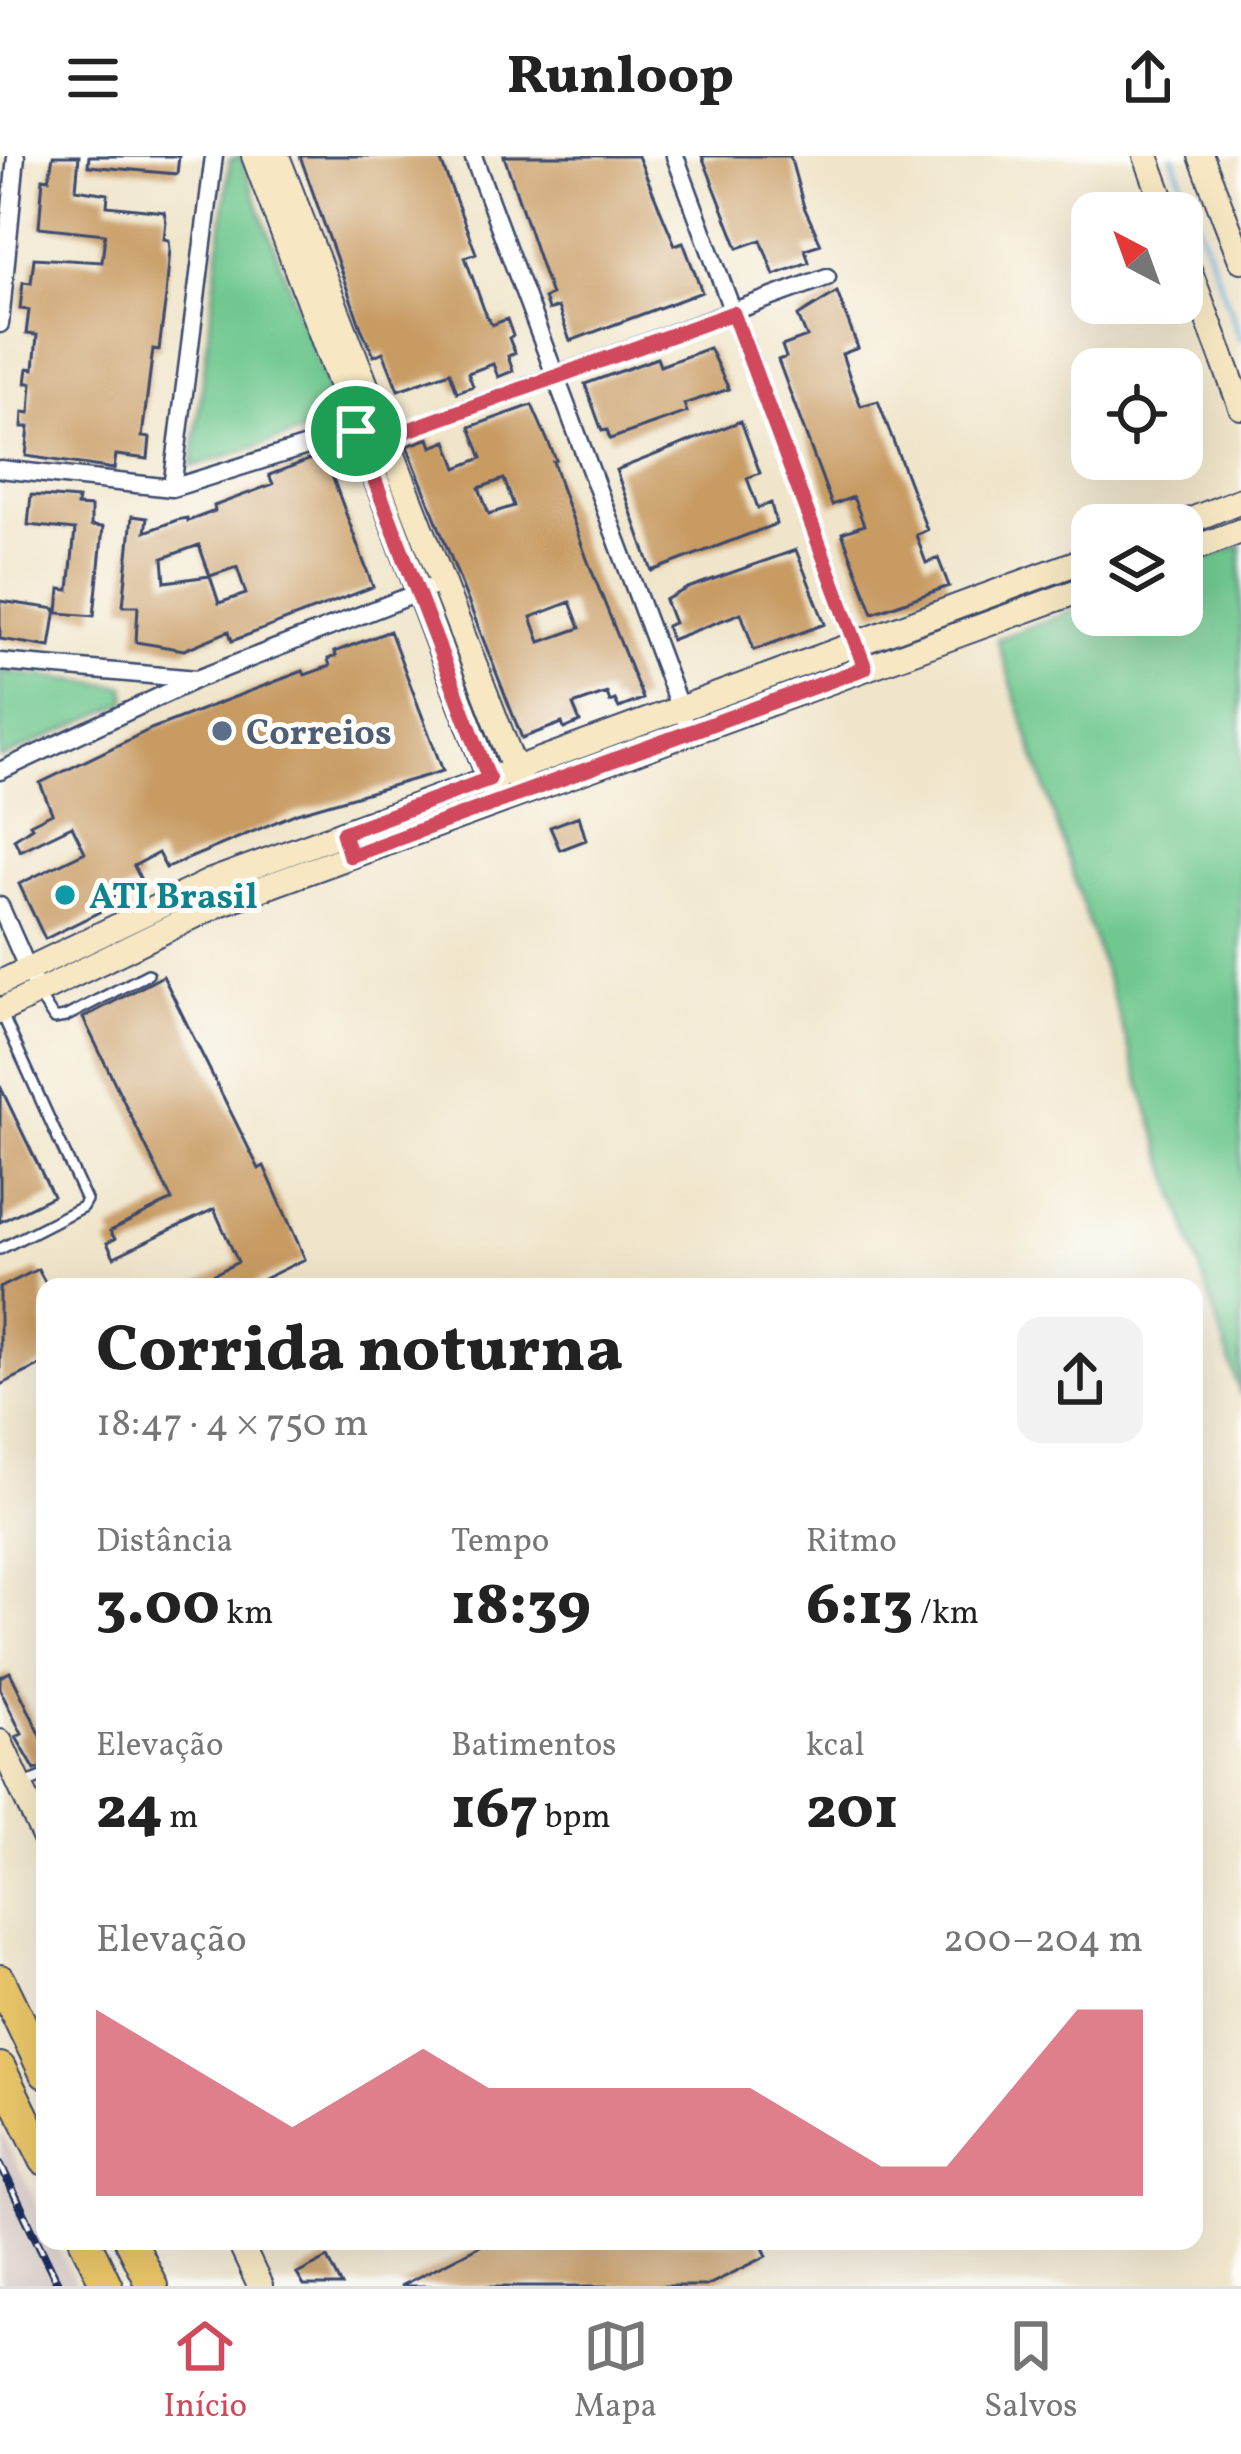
<!DOCTYPE html>
<html lang="pt">
<meta charset="utf-8">
<style>
body{margin:0;font-family:Vollkorn,serif;background:#f2f2f2;color:#222;height:100vh;display:flex;flex-direction:column;font-size:45px;white-space:nowrap}
*{box-sizing:border-box;margin:0}
p{font-size:39px;color:#767676}
.icon{flex:none;width:66px;height:66px;fill:none;stroke:currentColor;stroke-width:2;stroke-linecap:round;stroke-linejoin:round}
.map{position:relative;flex:1;overflow:hidden}
.drawer{position:absolute;left:36px;top:1122px;width:1167px;height:972px;display:flex;flex-direction:column;background:#fff;border-radius:24px;box-shadow:0 12px 48px #0002}
.drawer>*{flex:none}
.needle{width:78px;rotate:319deg}
.buttons{position:absolute;left:1071px;top:36px;display:grid;gap:24px}
.buttons a{display:grid;place-items:center;width:132px;height:132px;border-radius:24px;background:#fff;box-shadow:0 12px 48px #0002;font-size:60px}
.pin{position:absolute;display:grid;place-items:center;width:102px;height:102px;color:#fff;margin:-51px;border:6px solid #fff;border-radius:50%;box-shadow:0 3px 12px #0007}
.round{display:grid;place-items:center;flex:none;width:126px;height:126px;border-radius:24px;background:#f2f2f2}
.summary{display:flex;align-items:center;justify-content:space-between;height:204px;padding:0 60px}
h1{font-size:66px;font-weight:800;line-height:90px}
.metrics{display:grid;grid-template-columns:repeat(3,1fr);gap:18px;height:204px;padding:12px 60px}
.metrics div{display:grid;align-content:center}
.metrics b{font-size:60px;font-weight:800}
.metrics small{font-size:33px;font-weight:400}
.metrics p{font-size:33px}
.chart{height:336px;padding:24px 60px}
.chart p{display:flex;justify-content:space-between}
.chart svg{width:100%;height:216px;margin-top:12px;fill:#d1495b;opacity:.7}
header{display:flex;justify-content:space-between;align-items:center;height:156px;padding:0 60px;background:#fff;font-size:54px;font-weight:800}
.tab-bar{display:flex;justify-content:space-around;align-items:center;height:168px;border-top:3px solid #e0e0e0;background:#fff;font-size:33px;color:#767676}
.tab-bar a{display:grid;justify-items:center;gap:6px}
.tab-bar .selected{color:#d1495b}
.map>svg:first-child{display:block}
.industrial{fill:#d0c0bc}
.green{fill:#6fc88f;stroke:#457c76;stroke-width:3}
.lines{fill:none;stroke-linecap:round;stroke-linejoin:round}
.stream{stroke:#68b2e0;stroke-width:4.5}
.building{fill:#c89b64;fill-rule:evenodd}
.lane-casing{stroke:#3b4a6e;stroke-width:14}
.street-casing{stroke:#3b4a6e;stroke-width:21}
.secondary-casing{stroke:#3b4a6e;stroke-width:28}
.highway-casing{stroke:#3b4a6e;stroke-width:34}
.lane{stroke:#fff;stroke-width:9}
.street{stroke:#fff;stroke-width:16}
.secondary{stroke:#f7e8c3;stroke-width:24}
.highway{stroke:#eac669;stroke-width:30}
.rail-casing{stroke:#1b2f5e;stroke-width:9}
.rail{stroke:#fdfcf7;stroke-width:4.5;stroke-dasharray:14;stroke-linecap:butt}
.route-casing{stroke:#fff;stroke-width:24}
.route{stroke:#d1495b;stroke-width:15}
.service-dot{fill:#5c6f8a;stroke:#fdfcf7;stroke-width:4.5}
.culture-dot{fill:#0f9aa8;stroke:#fdfcf7;stroke-width:4.5}
.labels{text-anchor:middle;stroke-width:10;stroke-linejoin:round;paint-order:stroke}
.service-label{font-size:36px;font-weight:bold;fill:#4e5e75;stroke:#fdfcf7;text-anchor:start}
.culture-label{font-size:36px;font-weight:bold;fill:#0d838f;stroke:#fdfcf7;text-anchor:start}
</style>
<header><svg class="icon" aria-label="menu" viewBox="0 0 24 24"><path d="M4 6h16M4 12h16M4 18h16"/></svg>Runloop<svg class="icon" aria-label="share" viewBox="0 0 24 24"><path d="M12 15V3M7 8l5-5 5 5M5 13v7h14v-7"/></svg></header>
<div class="map">
<svg width="1241" height="2130" viewBox="0 0 1241 2130">
<rect width="100%" height="100%" fill="#fdfcf7"/>
<filter id="ink" filterUnits="userSpaceOnUse"><feTurbulence type="fractalNoise" baseFrequency=".00833" numOctaves="2"/><feDisplacementMap in="SourceGraphic" scale="24" xChannelSelector="R" yChannelSelector="G"/><feConvolveMatrix kernelMatrix="1 2 1 2 8 2 1 2 1" color-interpolation-filters="sRGB"/></filter>
<filter id="wash" filterUnits="userSpaceOnUse"><feTurbulence type="fractalNoise" baseFrequency=".004" numOctaves="4" result="noise"/><feDisplacementMap in="SourceGraphic" scale="48" xChannelSelector="R" yChannelSelector="G"/><feGaussianBlur stdDeviation="2.7" result="paint"/><feColorMatrix in="noise" values="0 0 0 0 0 0 0 0 0 0 0 0 0 0 0 0 0 1.4 0 .05"/><feComposite in="paint" operator="in"/></filter>
<g filter="url(#wash)">
<rect width="100%" height="100%" fill="#f0e5ca"/>
<!-- industrial -->
<path class="industrial" d="M0,1973L45,2065V2085H55L77,2130H0Z"/>
<!-- green -->
<path class="green" d="M240,0L340,265L192,311L230,4Z
M1241,389V1240L997,483L1092,447V459H1182V412Z
M0,515L125,530L127,546L0,603Z"/>
<g class="lines">
<!-- stream -->
<path class="stream" d="M1173,0L1241,183"/>
</g>
<g id="blocks">
<!-- building -->
<path class="building" d="M53,0H79L76,33L108,38L107,50L164,56L166,65L164,83L169,84L170,93L166,140L159,194L153,193L142,281L150,282L148,303L116,299L114,313L26,300L29,271H22L23,256L30,257L32,227H26L28,212L34,213L37,179L26,178L29,154L20,153L23,126L31,127L34,102L102,106L105,78L39,71L43,22L49,23Z
M89,0H179L177,18L88,10Z
M300,0H439L476,97L465,101L486,159L492,169L507,163L513,180L509,182L515,197L508,200L513,215L498,221L493,208L468,217L473,230L457,236L450,216L398,234L383,196L374,200L361,172Z
M504,0H638L675,89L683,86L702,136L570,185L558,151L548,154L544,142L551,139Z
M702,0H790L804,51L821,88L805,93L809,106L774,119L761,84L738,92Z
M837,136L858,192L842,198L851,225L861,250L878,245L927,374L916,379L926,407L938,402L949,430L873,457L842,377L864,369L853,341L832,349L778,204L786,201L782,190L807,181L798,160Z
M709,192L729,233L684,248L687,256L610,283L607,274L602,275L585,228L657,202L660,210Z
M532,249L556,304L553,305L561,331L587,403L643,543L619,552L615,544L610,546L607,537L573,549L580,566L564,573L562,567L522,582L407,290L429,282L432,291L447,285L457,312L482,302L470,271ZM504,323L514,350L489,358L479,332ZM570,446L580,472L540,486L531,461Z
M741,265L760,317L747,322L758,352L771,347L776,368L652,415L616,314Z
M324,298L373,431L232,485L229,475L184,494L136,486L138,450H123L132,360L147,362L145,376L177,364L187,362L188,365L215,355L214,350L273,328L269,319ZM199,389L210,420L237,411L246,438L219,447L210,420L165,426L163,402Z
M31,339L78,343L77,350L91,351V370L103,371L94,460L58,457L60,433L69,434L75,374L28,369Z
M796,394L825,468L754,494L741,457L671,484L666,470L674,467L665,444L688,432Z
M0,445L56,453L50,491L0,483Z
M390,475L443,615L297,657L166,712L158,697L134,710L142,726L108,744L111,750L45,783L19,728L85,696L72,670L20,695L14,683L32,671L30,668L52,657L40,627L151,573L303,515L305,519L330,510L328,503L336,500L334,496Z
M579,660L586,684L560,694L550,671Z
M163,820L259,1013L264,1010L305,1103L247,1131H189L238,1106L214,1053L114,1101L107,1087L115,1083L110,1075L172,1044L83,862Z
M0,930L53,1040L0,1066Z
M38,1113L45,1126V1207L0,1229V1132Z
M10,1516L45,1588V1611L35,1614L16,1581L22,1578L0,1534V1521Z
M489,2085H760L767,2100L706,2130H400Z
M328,2102L342,2130H304L297,2118Z"/>
</g>
</g>
<g filter="url(#ink)">
<use href="#blocks" fill-opacity="0" stroke="#3b4a6e" stroke-width="3"/>
<g class="lines">
<!-- lane casing -->
<g class="lane-casing">
<path id="lane" d="M39,840L54,863L65,861L148,818
M0,1093L82,1051L86,1044L1,856
M22,1629L45,1620"/>
</g>
<!-- street casing -->
<g class="street-casing">
<path id="street" d="M473,0L683,561
M675,0L865,512
M0,168L16,0
M0,313L172,332L355,275L389,281L827,121
M172,332L214,0
M0,506L197,523
M0,615L197,523L443,427
M0,750L38,836"/>
</g>
<!-- secondary casing -->
<g class="secondary-casing">
<path id="secondary" d="M254,0L495,638
M277,0L521,629
M1146,0L1167,57
M1201,0L1241,104
M1182,95L1241,251
M1179,369L1241,344
M1182,397L1241,375
M0,827L209,726L1092,401
M0,855L219,748L1092,430
M0,1586L45,1683
M239,2085L260,2130"/>
</g>
<!-- highway casing -->
<g class="highway-casing">
<path id="highway" d="M0,1824L45,1917
M0,1912L45,2004
M85,2085L107,2130
M130,2085L152,2130"/>
</g>
<!-- lane -->
<use href="#lane" class="lane"/>
<!-- street -->
<use href="#street" class="street"/>
<!-- secondary -->
<use href="#secondary" class="secondary"/>
<!-- highway -->
<use href="#highway" class="highway"/>
<!-- rail casing -->
<g class="rail-casing">
<path id="rail" d="M0,2008L59,2130"/>
</g>
<!-- rail -->
<use href="#rail" class="rail"/>
</g>
</g>
<g class="lines" filter="url(#ink)">
<!-- route casing -->
<g class="route-casing">
<path id="route" d="M733,157L865,512L350,700L343,677L489,623L356,275L389,281Z"/>
</g>
<!-- route -->
<use href="#route" class="route"/>
</g>
<!-- markers -->
<circle class="service-dot" cx="222" cy="575" r="12"/>
<circle class="culture-dot" cx="65" cy="739" r="12"/>
<g class="labels">
<!-- service labels -->
<g class="service-label">
<text x="246" y="588">Correios</text>
</g>
<!-- culture labels -->
<g class="culture-label">
<text x="89" y="752">ATI Brasil</text>
</g>
</g>
</svg>
<div class="buttons">
<a><svg class="needle" viewBox="-14 -14 28 28"><path d="M0-13l5 13h-10z" fill="#e53935"/><path d="M0 13l5-13h-10z" fill="#767676"/></svg></a>
<a><svg class="icon" aria-label="locate" viewBox="0 0 24 24"><circle cx="12" cy="12" r="6"/><path d="M12 2v4M12 18v4M2 12h4M18 12h4"/></svg></a>
<a><svg class="icon" aria-label="layers" viewBox="0 0 24 24"><path d="M12 4l9 5-9 5-9-5zM3 14l9 5 9-5"/></svg></a>
</div>
<div class="pin" style="left:356px;top:275px;background:#1e9e55"><svg class="icon" aria-label="arrive" viewBox="0 0 24 24"><path d="M6 21V4h12l-3 4 3 4H6"/></svg></div>
<section class="drawer">
<div class="summary"><div><h1>Corrida noturna</h1><p>18:47 · 4 × 750 m</p></div><a class="round"><svg class="icon" aria-label="share" viewBox="0 0 24 24"><path d="M12 15V3M7 8l5-5 5 5M5 13v7h14v-7"/></svg></a></div>
<div class="metrics">
<div><p>Distância</p><b>3.00<small> km</small></b></div>
<div><p>Tempo</p><b>18:39</b></div>
<div><p>Ritmo</p><b>6:13<small> /km</small></b></div>
</div>
<div class="metrics">
<div><p>Elevação</p><b>24<small> m</small></b></div>
<div><p>Batimentos</p><b>167<small> bpm</small></b></div>
<div><p>kcal</p><b>201</b></div>
</div>
<div class="chart"><p><span>Elevação</span>200–204 m</p>
<svg viewBox="0 0 160 44" preserveAspectRatio="none"><path d="M0 44V6L10 14L20 22L30 30L40 22L50 14L60 22L70 22L80 22L90 22L100 22L110 30L120 38L130 38L140 22L150 6L160 6V44z"/></svg>
</div>
</section>
</div>
<nav class="tab-bar">
<a class="selected"><svg class="icon" aria-label="home" viewBox="0 0 24 24"><path d="M3 11l9-7 9 7M6 9v11h12V9"/></svg>Início</a>
<a><svg class="icon" aria-label="map" viewBox="0 0 24 24"><path d="M3 6l6-2 6 2 6-2v14l-6 2-6-2-6 2zM9 4v14M15 6v14"/></svg>Mapa</a>
<a><svg class="icon" aria-label="saved" viewBox="0 0 24 24"><path d="M7 4h10v16l-5-4-5 4z"/></svg>Salvos</a>
</nav>
